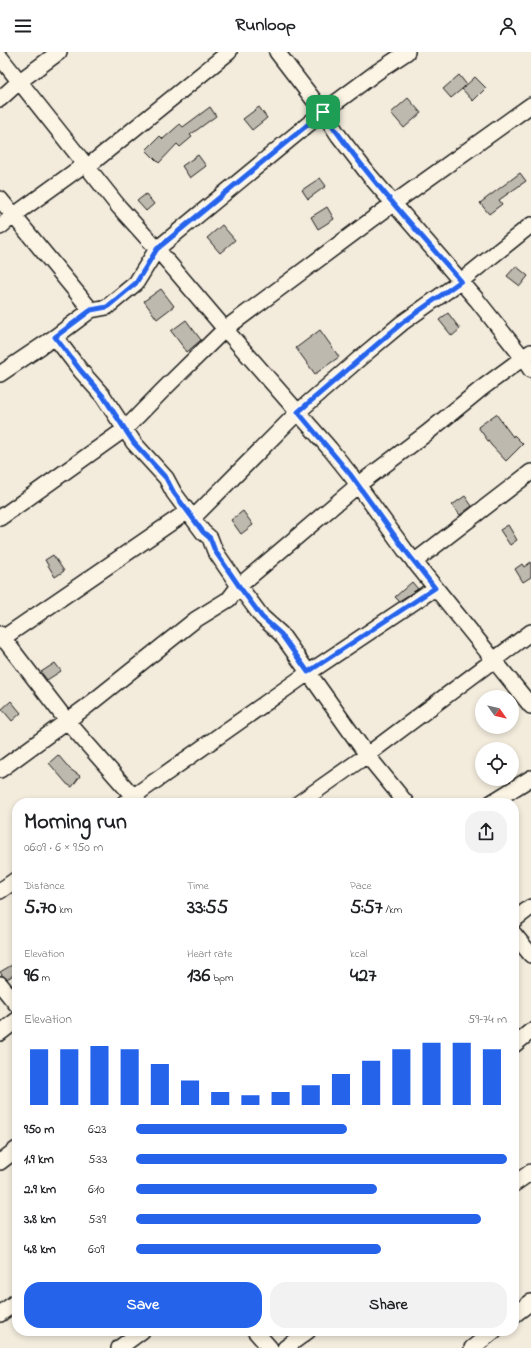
<!DOCTYPE html>
<meta charset="utf-8">
<style>
body{margin:0;font-family:"Indie Flower",sans-serif;background:#f2f2f2;color:#202124;height:100vh;display:flex;flex-direction:column;font-size:15px;white-space:nowrap}
*{box-sizing:border-box;margin:0}
p{font-size:13px;color:#757577}
.icon{flex:none;width:22px;height:22px;fill:none;stroke:currentColor;stroke-width:2;stroke-linecap:round;stroke-linejoin:round}
.map{position:relative;flex:1;overflow:hidden}
.panel{position:absolute;left:12px;top:746px;width:507px;height:538px;display:flex;flex-direction:column;background:#fff;border-radius:16px;box-shadow:0 2px 6px #0003}
.panel>*{flex:none}
.needle{width:26px;rotate:124deg}
.controls{position:absolute;left:475px;top:638px;display:grid;gap:8px}
.controls a{display:grid;place-items:center;width:44px;height:44px;border-radius:50%;background:#fff;box-shadow:0 2px 6px #0003;font-size:20px}
.pin{position:absolute;display:grid;place-items:center;width:34px;height:34px;color:#fff;margin:-17px;border-radius:8px;box-shadow:0 2px 6px #0006}
.round{display:grid;place-items:center;flex:none;width:42px;height:42px;border-radius:16px;background:#f2f2f2}
.summary{display:flex;align-items:center;justify-content:space-between;height:68px;padding:0 12px}
h1{font-size:22px;font-weight:800;line-height:30px}
.metrics{display:grid;grid-template-columns:repeat(3,1fr);gap:6px;height:68px;padding:4px 12px}
.metrics div{display:grid;align-content:center}
.metrics b{font-size:20px;font-weight:800}
.metrics small{font-size:11px;font-weight:400}
.metrics p{font-size:11px}
.chart{height:112px;padding:8px 12px}
.chart p{display:flex;justify-content:space-between}
.chart svg{width:100%;height:72px;margin-top:4px;stroke:#2563eb;stroke-width:6}
.button{display:flex;gap:8px;margin-top:auto;padding:8px 12px}
.button a{flex:1;height:46px;border-radius:16px;background:#2563eb;color:#fff;font-size:16px;font-weight:800;line-height:46px;text-align:center}
.button a+a{background:#f2f2f2;color:#202124}
ul{padding:0 12px;list-style:none;font-size:13px}
li{display:grid;grid-template-columns:64px 48px 1fr;align-items:center;height:30px}
li i{height:10px;border-radius:5px;background:#2563eb}
header{display:flex;justify-content:space-between;align-items:center;height:52px;padding:0 12px;background:#fff;font-size:18px;font-weight:800}
.map>svg:first-child{display:block}
.building{fill:#beb9ae;stroke:#1c1c1c}
.lines{fill:none;stroke-linecap:round;stroke-linejoin:round}
.minor-casing{stroke:#1c1c1c;stroke-width:18}
.minor{stroke:#fcf5e5;stroke-width:15}
.route-casing{stroke:#fff;stroke-width:8}
.route{stroke:#2563eb;stroke-width:5}
</style>
<header><svg class="icon" aria-label="menu" viewBox="0 0 24 24"><path d="M4 6h16M4 12h16M4 18h16"/></svg>Runloop<svg class="icon" aria-label="person" viewBox="0 0 24 24"><circle cx="12" cy="8" r="4"/><path d="M4 21q1-7 8-7t8 7"/></svg></header>
<div class="map">
<svg width="531" height="1296" viewBox="0 0 531 1296">
<rect width="100%" height="100%" fill="#f3ecdd"/>
<filter id="ink" filterUnits="userSpaceOnUse"><feTurbulence type="fractalNoise" baseFrequency=".025" numOctaves="2"/><feDisplacementMap in="SourceGraphic" scale="8" xChannelSelector="R" yChannelSelector="G"/><feConvolveMatrix kernelMatrix="1 2 1 2 8 2 1 2 1" color-interpolation-filters="sRGB"/></filter>
<g filter="url(#ink)">
<!-- building -->
<path class="building" d="M459,23L467,33L451,46L443,37Z
M475,25L486,36L473,49L462,37Z
M408,46L421,61L404,76L391,61Z
M210,55L216,64L190,83L192,85L180,95L177,92L159,111L146,98L160,84L163,87L180,72L183,75Z
M259,55L267,66L252,78L243,67Z
M198,103L206,114L190,126L182,114Z
M520,121L526,129L499,148L502,152L489,162L480,151Z
M320,126L326,134L308,147L302,138Z
M146,142L154,152L146,159L137,149Z
M327,155L334,167L318,177L311,165Z
M222,173L235,188L220,201L207,186Z
M516,214L528,224L520,234L507,224Z
M161,237L174,254L157,267L144,249Z
M448,261L460,277L452,284L439,268Z
M186,268L201,288L187,300L171,279Z
M320,278L339,305L315,322L296,296Z
M496,362L513,385L514,383L523,392L506,409L491,393L478,375Z
M465,444L472,454L460,463L452,453Z
M243,459L253,473L241,482L231,468Z
M508,473L517,488L510,493L500,478Z
M53,503L64,519L55,525L45,508Z
M531,510V525L523,530L515,517L522,512L524,515Z
M412,530L418,537L399,549L395,545Z
M55,611L61,619L47,628L41,620Z
M11,649L21,661L12,669L2,657Z
M58,703L70,717L80,724L72,735L67,732L49,711Z
M17,910V921L7,927L2,923L0,920Z"/>
<g class="lines">
<!-- minor casing -->
<g class="minor-casing">
<path id="minor" d="M277,0L323,60L339,84L369,123L477,248L523,306L531,318
M0,5L119,155L157,197L225,277L330,397L350,422L405,498L531,654
M0,47L20,29L59,0
M87,115L229,0
M0,147L91,258
M0,175L13,164L85,112
M0,322L55,285
M0,466L125,377L163,338L225,277L394,151L531,53
M193,466L298,360L360,306L402,271L461,229L531,173
M414,510L531,420
M0,582L67,669L139,751
M0,588L188,459
M0,718L86,655L195,568L229,547L239,534L358,433L427,381L482,336L531,300
M124,751L308,621L435,536
M299,751L367,703L531,580
M406,751L367,703L281,582L262,565L239,534L215,499L210,486L203,480L174,441L166,426L134,391L103,344L81,319L55,285L91,258L107,255L136,231L157,197L323,60L377,20L407,0
M491,751L531,726
M0,839L17,827
M514,868L531,855
M514,882L531,903
M0,932L17,953
M0,981L17,968
M514,993L531,979
M0,1110L17,1097
M514,1132L531,1120
M0,1262L17,1249
M514,1263L531,1250
M255,1279L270,1296
M119,1296L142,1279
M285,1296L308,1279
M472,1296L494,1279"/>
</g>
<!-- minor -->
<use href="#minor" class="minor"/>
</g>
</g>
<g class="lines" filter="url(#ink)">
<!-- route casing -->
<g class="route-casing">
<path id="route" d="M323,60C363,120 413,174 461,229L402,271L298,360L350,422L405,498L435,536L308,620L281,582L262,565L239,534L215,499L210,486L203,480L174,441L166,426L134,391L103,344L81,319L55,285L91,258L107,255L136,231L157,197Z"/>
</g>
<!-- route -->
<use href="#route" class="route"/>
</g>
</svg>
<div class="controls">
<a><svg class="needle" viewBox="-14 -14 28 28"><path d="M0-13l5 13h-10z" fill="#e53935"/><path d="M0 13l5-13h-10z" fill="#757577"/></svg></a>
<a><svg class="icon" aria-label="locate" viewBox="0 0 24 24"><circle cx="12" cy="12" r="6"/><path d="M12 2v4M12 18v4M2 12h4M18 12h4"/></svg></a>
</div>
<div class="pin" style="left:323px;top:60px;background:#1e9e55"><svg class="icon" aria-label="arrive" viewBox="0 0 24 24"><path d="M6 21V4h12l-3 4 3 4H6"/></svg></div>
<section class="panel">
<div class="summary"><div><h1>Morning run</h1><p>06:09 · 6 × 950 m</p></div><a class="round"><svg class="icon" aria-label="share" viewBox="0 0 24 24"><path d="M12 15V3M7 8l5-5 5 5M5 13v7h14v-7"/></svg></a></div>
<div class="metrics">
<div><p>Distance</p><b>5.70<small> km</small></b></div>
<div><p>Time</p><b>33:55</b></div>
<div><p>Pace</p><b>5:57<small> /km</small></b></div>
</div>
<div class="metrics">
<div><p>Elevation</p><b>96<small> m</small></b></div>
<div><p>Heart rate</p><b>136<small> bpm</small></b></div>
<div><p>kcal</p><b>427</b></div>
</div>
<div class="chart"><p><span>Elevation</span>59–74 m</p>
<svg viewBox="0 0 160 44" preserveAspectRatio="none"><path d="M5 44V10M15 44V10M25 44V8M35 44V10M45 44V19M55 44V29M65 44V36M75 44V38M85 44V36M95 44V32M105 44V25M115 44V17M125 44V10M135 44V6M145 44V6M155 44V10"/></svg>
</div>
<ul>
<li><b>950 m</b>6:23<i style="width:57%"></i></li>
<li><b>1.9 km</b>5:33<i style="width:100%"></i></li>
<li><b>2.9 km</b>6:10<i style="width:65%"></i></li>
<li><b>3.8 km</b>5:39<i style="width:93%"></i></li>
<li><b>4.8 km</b>6:09<i style="width:66%"></i></li>
</ul>
<div class="button"><a>Save</a><a>Share</a></div>
</section>
</div>
